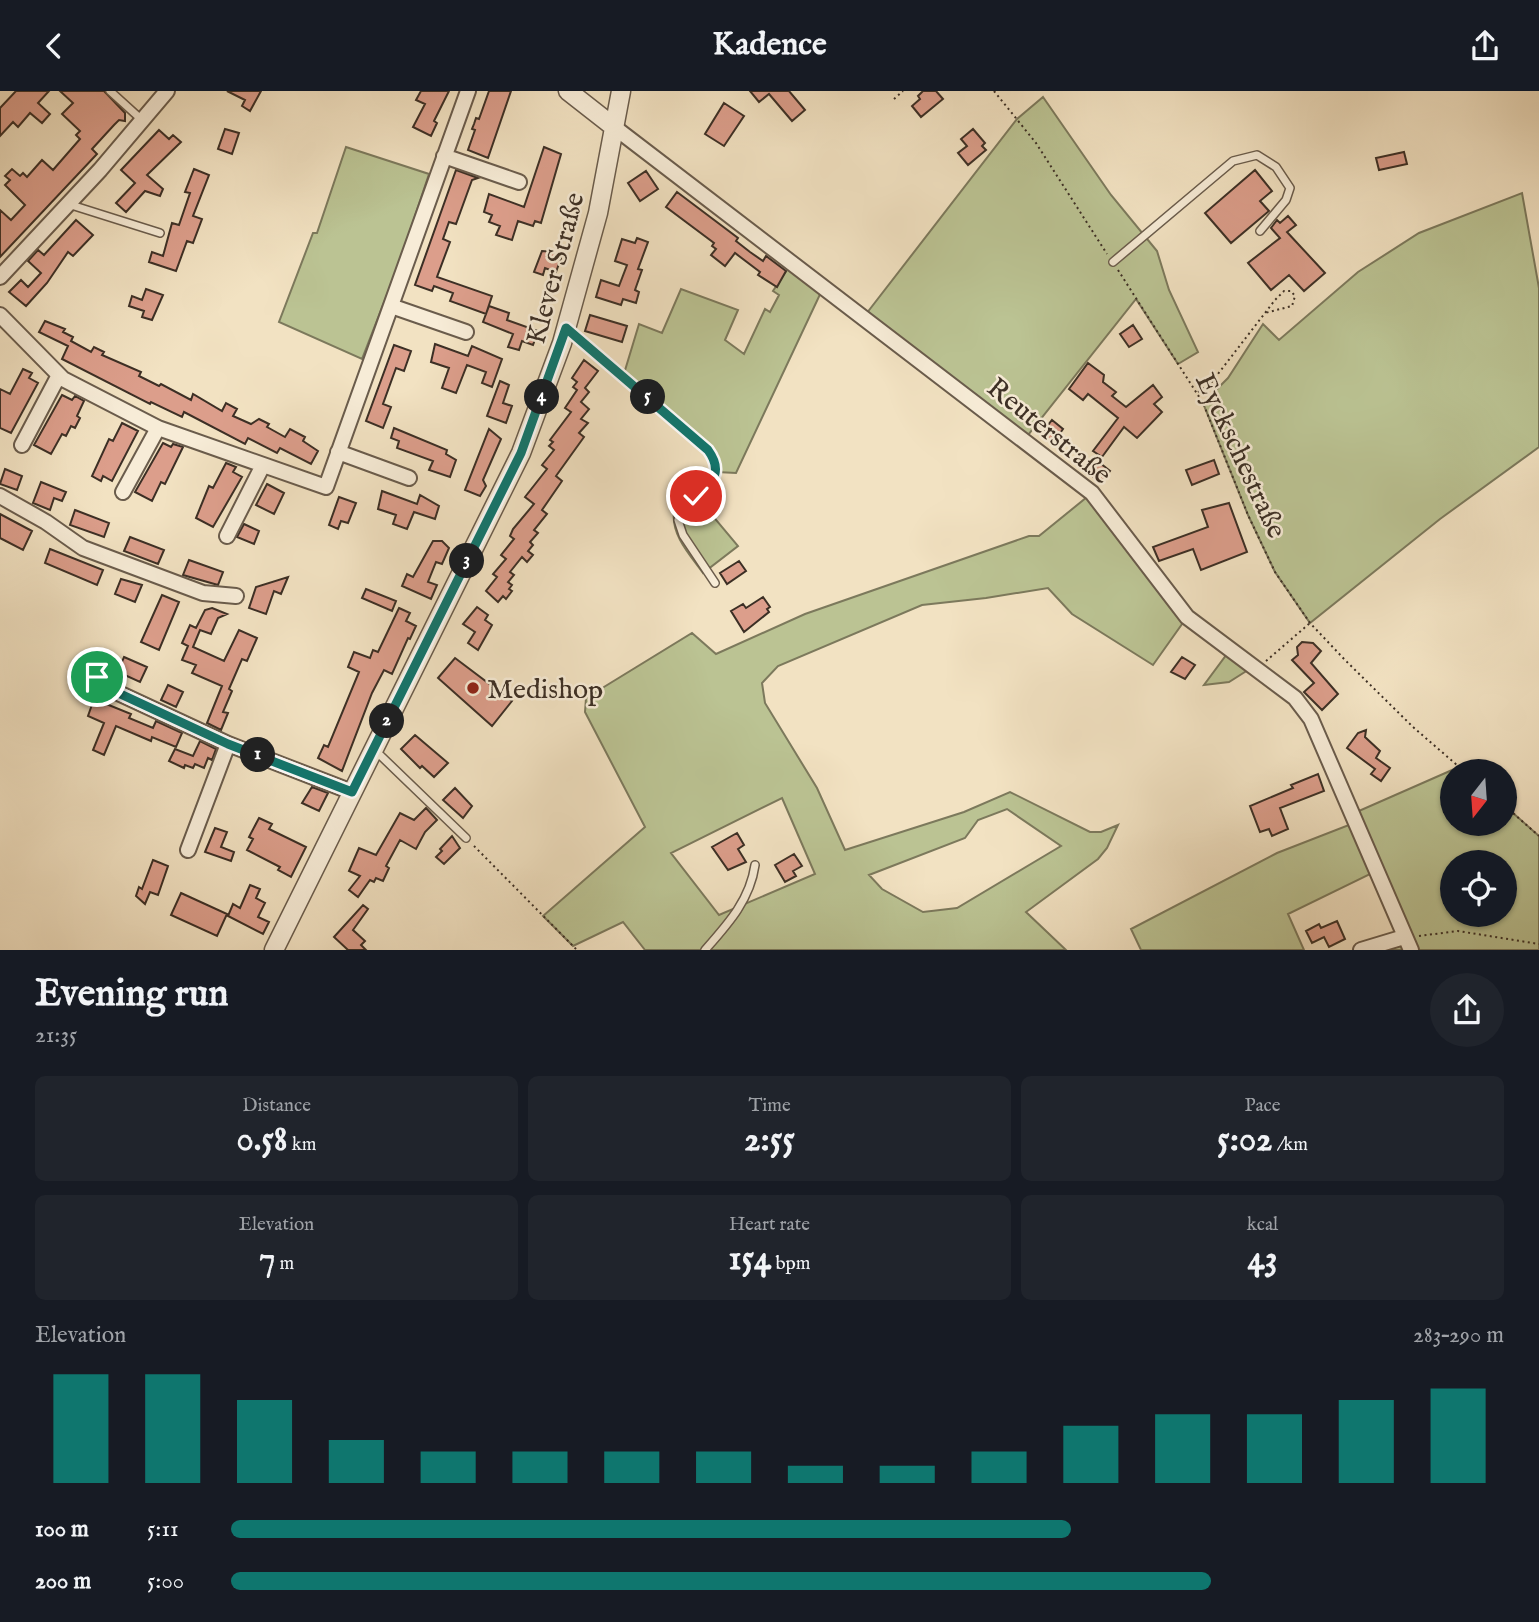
<!DOCTYPE html>
<meta charset="utf-8">
<style>
body{margin:0;font-family:"IM FELL English",serif;background:#20242c;color:#f1f3f6;height:100vh;display:flex;flex-direction:column;font-size:26px;white-space:nowrap}
*{box-sizing:border-box;margin:0}
p{font-size:23px;color:#9ea1a6}
.icon{flex:none;width:38px;height:38px;fill:none;stroke:currentColor;stroke-width:2;stroke-linecap:round;stroke-linejoin:round}
.map{position:relative;height:859px;overflow:hidden}
.panel{display:flex;flex-direction:column;background:#171b24;flex:1}
.panel>*{flex:none}
.needle{width:46px;rotate:197deg}
.tools{position:absolute;left:1440px;top:668px;display:grid;gap:14px}
.tools a{display:grid;place-items:center;width:77px;height:77px;border-radius:50%;background:#171b24;box-shadow:0 2px 5px #0004;font-size:35px}
.pin{position:absolute;display:grid;place-items:center;width:60px;height:60px;color:#fff;margin:-30px;border:4px solid #fff;border-radius:50%;box-shadow:0 2px 7px #0007}
.km{position:absolute;width:35px;height:35px;margin:-18px;border-radius:50%;background:#222;color:#fff;font-size:19px;line-height:35px;text-align:center}
.round{display:grid;place-items:center;flex:none;width:74px;height:74px;border-radius:37px;background:#20242c}
.headline{display:flex;align-items:center;justify-content:space-between;height:119px;padding:0 35px}
h1{font-size:38px;font-weight:800;line-height:52px}
.figures{display:grid;grid-template-columns:repeat(3,1fr);gap:10px;height:119px;padding:7px 35px}
.figures div{display:grid;align-content:center;border-radius:10px;background:#20242c;text-align:center}
.figures b{font-size:35px;font-weight:800}
.figures small{font-size:19px;font-weight:400}
.figures p{font-size:19px}
.chart{height:196px;padding:14px 35px}
.chart p{display:flex;justify-content:space-between}
.chart svg{width:100%;height:126px;margin-top:7px;stroke:#0f766e;stroke-width:6}
ul{padding:0 35px;list-style:none;font-size:23px}
li{display:grid;grid-template-columns:112px 84px 1fr;align-items:center;height:52px}
li i{height:18px;border-radius:9px;background:#0f766e}
header{display:flex;justify-content:space-between;align-items:center;height:91px;padding:0 35px;background:#171b24;font-size:32px;font-weight:800}
.map>svg:first-child{display:block}
.green{fill:#bbc393;stroke:#7c795c;stroke-width:2;fill-rule:evenodd}
.building{fill:#dc9e8b;stroke:#3c2f25;stroke-width:2}
.lines{fill:none;stroke-linecap:round;stroke-linejoin:round}
.service-casing{stroke:#6a5c4c;stroke-width:10}
.minor-casing{stroke:#6a5c4c;stroke-width:18}
.tertiary-casing{stroke:#6a5c4c;stroke-width:21}
.path{stroke:#3c2f25;stroke-width:2;stroke-dasharray:2 3.5;stroke-linecap:butt}
.service{stroke:#f7ecd7;stroke-width:7}
.minor{stroke:#f7ecd7;stroke-width:14}
.tertiary{stroke:#f7ecd7;stroke-width:18}
.route-casing{stroke:#fff;stroke-width:14}
.route{stroke:#0f766e;stroke-width:9}
.poi-dot{fill:#8f2418;stroke:#f7ecd7;stroke-width:2.5}
.labels{text-anchor:middle;stroke-width:5;stroke-linejoin:round;paint-order:stroke}
.street-label{font-size:28px;fill:#3c2f25;stroke:#f7ecd7}
.poi-label{font-size:28px;fill:#3c2f25;stroke:#f7ecd7;text-anchor:start}
</style>
<header><svg class="icon" aria-label="back" viewBox="0 0 24 24"><path d="M15 5l-7 7 7 7"/></svg>Kadence<svg class="icon" aria-label="share" viewBox="0 0 24 24"><path d="M12 15V3M7 8l5-5 5 5M5 13v7h14v-7"/></svg></header>
<div class="map">
<svg width="1539" height="859" viewBox="0 0 1539 859">
<rect width="100%" height="100%" fill="#f2e2c2"/>
<filter id="stains"><feTurbulence type="fractalNoise" baseFrequency=".00286" numOctaves="4"/><feColorMatrix values="0 0 0 0 .2 0 0 0 0 .09 0 0 0 0 .02 0 0 0 .5 -.17"/></filter>
<radialGradient id="worn" r=".72"><stop offset=".6" stop-color="#630" stop-opacity="0"/><stop offset="1" stop-color="#630" stop-opacity=".3"/></radialGradient>
<!-- green -->
<path class="green" d="M1043,6L1111,104L1157,160L1169,199L1198,261L1178,273L1136,208L1024,349L863,227L1017,28Z
M346,56L429,83L400,170L362,268L279,231L313,142H317Z
M1522,102L1539,197V356L1440,428L1310,532L1275,481L1248,424L1203,312L1228,287L1263,233L1279,249L1358,181L1419,142Z
M791,173L823,197L736,382L717,381L714,366L623,286L639,233L662,242L681,198L738,219L725,249L744,263L765,218L770,221L779,204L773,200Z
M1092,402L1187,526L1153,574L1072,523L1048,497L986,507L922,514L778,575L762,592L765,612L817,697L845,759L964,721L1010,701L1090,741H1101L1118,734L1107,757L1098,768L1026,821L1066,859H645L623,831L573,855L543,825L645,736L585,621L586,607L692,542L716,563L805,523L1029,445H1039ZM782,707L815,783L719,824L671,762ZM1007,718L1061,755L957,817L923,821L882,798L869,784L965,747L978,729Z
M696,405L738,455L703,482C690,464 671,444 674,421Z
M1227,563L1248,579L1229,591L1204,594Z
M1459,676L1465,681H1452V733H1505V715L1539,745V859H1390L1386,852L1404,847L1376,780L1288,823L1304,859H1141L1131,838L1277,762L1349,734L1352,723ZM1452,772H1505V824H1452Z"/>
<!-- building -->
<path class="building" d="M16,0H49L38,12L50,23L42,32L30,22L18,36L13,31L0,45V17Z
M60,0H104L125,22V30L119,29L114,34L92,58L97,63L0,166V119L11,129L25,114L5,94L10,89L5,85L12,78L20,85L23,82L27,86L42,69L53,79L80,48L76,44L80,40L62,23L73,12Z
M227,0H261L250,20L242,15L245,9Z
M421,0H449L434,30L437,32L431,45L413,36L425,13L416,9Z
M489,0H511L488,67L468,59L475,39L472,38L474,33L476,27L479,28Z
M750,0H789L805,19L792,30L769,3L759,11Z
M923,0H936L943,8L921,26L912,15L920,8L918,5Z
M724,12L744,25L724,55L705,43Z
M225,38L239,42L232,63L218,58Z
M973,38L985,52L982,55L986,59L968,74L958,62L967,55L961,48Z
M159,39L169,48L173,44L181,51L147,84L163,98L160,105L145,100L126,121L116,112L135,92L121,79Z
M544,56L561,63L541,132L535,130L533,135L518,130L512,149L496,144L500,135L489,131L492,124L484,121L489,103L524,116Z
M1404,61L1407,73L1379,79L1376,67Z
M194,78L209,84L193,125L202,128L193,152L187,150L176,180L149,171L152,161L163,165L172,132L179,134L190,102L185,101Z
M456,79L478,87L472,89L456,133L449,131L443,148L450,151L437,186L492,205L486,223L450,210L453,202L434,195L432,200L415,194Z
M1255,79L1272,100L1260,110L1269,120L1231,152L1205,122Z
M646,80L658,98L640,110L628,92Z
M677,101L738,147L736,150L750,161L763,170L766,165L786,180L777,196L758,184L760,181L735,162L725,175L711,164L716,158L712,155L714,152L666,116Z
M1288,125L1296,134L1287,141L1325,182L1304,200L1289,184L1271,199L1248,172L1280,147L1271,137L1277,129L1280,132Z
M76,129L93,144L73,165L68,161L47,192L26,215L9,201L21,189L28,196L41,182L28,170L38,159L44,164Z
M637,147L648,151L638,178L642,179L635,199L639,201L636,212L623,208L621,214L596,206L601,189L619,195L627,174L615,170L622,148L635,152Z
M542,160L553,161L561,167L556,181L545,177L543,184L534,181Z
M146,198L163,204L152,229L142,226L144,220L129,215L132,205L142,209Z
M489,215L509,222L507,229L538,240L533,254L522,250L519,259L508,256L513,243L483,231Z
M590,224L627,235L622,251L585,240Z
M45,230L65,238L63,241L73,246L71,250L91,261L94,256L104,261L102,264L141,281L139,285L159,295L161,293L191,309L193,303L222,320L226,312L237,318L233,325L251,333L259,328L269,333L267,336L285,346L290,338L305,346L303,350L318,360L311,373L280,357L277,362L248,347L245,353L184,321L182,326L151,311L150,313L62,268L68,255L39,241Z
M1133,234L1142,248L1129,256L1120,243Z
M435,253L468,265L472,255L502,268L492,296L482,292L486,281L467,274L456,302L442,297L449,277L431,271Z
M394,254L411,260L404,280L396,277L383,313L391,316L383,337L366,330Z
M584,269L598,280L585,297L589,301L581,311L589,318L581,328L588,332L579,342L584,346L556,385L562,390L542,419L547,423L534,439L538,442L530,451L533,454L528,460L533,464L527,471L522,466L510,481L514,484L508,491L512,494L509,498L512,500L506,508L503,505L498,511L486,500L497,486L493,483L506,468L501,464L514,448L510,445L513,438L534,413L525,406L547,378L542,374L554,359L549,355L553,351L550,349L571,321L565,317L577,299L573,296L577,291L572,287Z
M1088,272L1104,284L1103,291L1116,301L1112,305L1126,316L1153,294L1162,306L1154,313L1162,321L1137,347L1124,336L1102,366L1093,360L1118,327L1088,303L1083,309L1069,298Z
M23,278L32,282L29,287L38,292L11,342L0,337V298L10,303Z
M500,290L509,294L503,312L512,315L506,332L487,325Z
M62,304L72,309L75,305L84,310L77,325L80,327L75,337L71,335L66,345L62,343L51,363L34,354Z
M1052,329L1063,338L1053,352L1041,343Z
M122,332L138,340L112,390L103,385L101,390L92,385L109,348L113,350Z
M394,337L447,359L446,363L456,369L450,386L429,379L433,370L397,357L399,350L391,347Z
M489,338L501,348L483,389L486,395L480,405L465,399Z
M163,352L171,356L173,353L183,356L165,393L161,391L152,410L135,401Z
M1095,368L1110,380L1101,392L1086,380Z
M1214,369L1219,383L1192,394L1186,379Z
M226,372L236,376L233,381L242,386L213,436L196,427L209,395L213,397Z
M5,378L22,385L17,399L0,393Z
M41,391L66,401L62,410L54,407L50,419L33,412Z
M267,393L284,402L274,423L256,414Z
M382,400L417,413L420,404L439,415L435,428L414,421L407,438L393,433L396,424L378,418Z
M339,406L356,412L348,432L341,430L338,438L329,434Z
M1229,412L1247,461L1201,479L1193,458L1159,470L1153,456L1208,436L1202,419Z
M75,419L109,432L104,446L70,434Z
M0,423L32,440L23,459L0,447Z
M244,433L259,440L254,453L237,446Z
M130,446L164,459L158,473L124,460Z
M433,450H442L449,457L442,473L436,471L428,491L437,494L431,508L402,495L407,483L413,486Z
M50,458L103,479L97,494L45,472Z
M189,469L223,481L218,494L183,484Z
M739,470L746,480L727,493L720,482Z
M288,486L281,503L274,500L266,523L249,517L256,496Z
M121,488L142,494L135,511L115,503Z
M366,498L396,510L392,520L362,507Z
M162,504L179,511L159,559L141,551Z
M763,506L770,516L767,518L769,521L744,541L731,520L743,513L746,517Z
M477,516L488,524L485,529L492,534L478,559L468,552L475,541L463,533Z
M212,517L227,523L218,527L211,543L200,539L193,556L224,570L239,539L257,547L247,570L242,568L229,598L232,600L223,621L228,622L221,639L207,632L222,595L192,582L196,574L182,569L188,555L182,552L190,534L196,537L205,519Z
M399,517L410,522L406,530L416,535L410,548L408,547L392,583L384,579L372,602L342,680L318,667L324,654L328,656L359,581L348,576L354,561L370,567L373,559L378,561Z
M1302,551L1313,552L1321,560L1311,572L1338,603L1322,619L1304,601L1314,592L1292,569L1298,564L1297,556Z
M124,566L147,576L140,591L118,581Z
M1182,566L1195,574L1185,588L1171,581Z
M455,567L512,610L492,635L438,587Z
M168,594L183,601L176,616L161,609Z
M94,608L131,623L129,627L153,637L156,630L182,642L176,656L152,646L151,650L116,635L104,664L93,659L104,632L88,625Z
M1366,639L1365,646L1380,660L1376,667L1390,677L1381,690L1371,683L1375,678L1347,657L1358,642Z
M415,644L448,672L434,686L422,675L420,677L401,658Z
M200,650L216,658L212,669L208,667L204,677L195,673L193,677L185,674L184,677L169,670L175,658L193,665Z
M1318,683L1324,700L1280,717L1288,738L1272,745L1269,738L1260,741L1250,715L1293,697L1291,694Z
M312,696L328,702L319,720L302,712Z
M455,697L472,715L463,727L443,709Z
M426,717L437,729L425,741L416,758L400,749L386,775L389,777L383,790L376,787L374,791L370,789L358,806L349,799L360,785L349,780L359,757L376,764L400,722L414,729Z
M259,727L272,733L269,738L306,756L291,786L278,779L280,776L247,759L253,748L249,746Z
M215,737L227,741L221,756L234,761L231,770L205,761Z
M737,742L744,754L738,758L746,771L728,779L712,756Z
M452,745L460,757L444,773L436,766L442,760L440,758Z
M794,763L802,775L793,780L796,785L785,791L775,774Z
M153,769L168,775L158,804L150,801L145,813L136,805L139,796L142,798Z
M250,794L260,798L256,807L265,812L258,826L269,831L263,843L228,825L233,813L240,817Z
M181,802L227,823L217,845L171,824Z
M363,814L368,818L353,839L365,850L361,854L366,859H348L334,846Z
M1337,830L1345,848L1329,856L1324,846L1312,852L1306,840L1319,833L1321,837Z"/>
<g class="lines">
<!-- service casing -->
<g class="service-casing">
<path id="service" d="M110,0L142,29
M68,113L160,142
M1113,171L1233,70L1257,64L1276,76L1290,97L1286,109L1260,140
M568,239L647,305L714,366C728,396 685,404 678,429L683,444L715,492
M373,661L381,665L466,747
M705,859C728,833 750,809 755,774"/>
</g>
<!-- minor casing -->
<g class="minor-casing">
<path id="minor" d="M614,36L1092,402L1187,526L1295,607L1311,628L1411,859
M444,65L519,91
M0,186L100,79L167,0
M391,215L466,241
M0,224L63,288L158,337L326,396L468,0
M22,354L59,284
M338,361L409,387
M123,401L158,337
M0,405L46,431L83,457L203,502L236,505
M227,445L263,374
M97,586L114,600L228,653L352,701
M188,759L228,653
M1361,859L1404,846"/>
</g>
<!-- tertiary casing -->
<g class="tertiary-casing">
<path id="tertiary" d="M568,0L614,36
M274,859L521,362L562,252L598,122L621,0"/>
</g>
<!-- path -->
<path class="path" d="M994,0L1036,52L1107,163
M894,8L903,0
M1118,179L1203,312L1248,424L1275,481L1310,532L1345,569L1413,636L1465,681
M1198,301L1211,292L1275,209L1284,200H1291L1295,205L1292,215L1265,222
M1266,570L1310,532
M1505,715L1539,745
M474,755L577,859
M1419,845L1458,840L1539,853"/>
<!-- service -->
<use href="#service" class="service"/>
<!-- minor -->
<use href="#minor" class="minor"/>
<!-- tertiary -->
<use href="#tertiary" class="tertiary"/>
</g>
<g class="lines">
<!-- route casing -->
<g class="route-casing">
<path id="route" d="M97,586L114,600L228,653L352,701L521,362L566,237L708,359C723,380 714,391 696,405"/>
</g>
<!-- route -->
<use href="#route" class="route"/>
</g>
<!-- markers -->
<circle class="poi-dot" cx="473" cy="597" r="7"/>
<g class="labels">
<!-- street labels -->
<g class="street-label">
<text transform="translate(554 177) rotate(-75)" y="10">Klever Straße</text>
<text transform="translate(1050 339) rotate(39)" y="10">Reuterstraße</text>
<text transform="translate(1242 364) rotate(65)" y="10">Eyckschestraße</text>
</g>
<!-- poi labels -->
<g class="poi-label">
<text x="487" y="607">Medishop</text>
</g>
</g>
<rect width="100%" height="100%" filter="url(#stains)"/>
<rect width="100%" height="100%" fill="url(#worn)"/>
</svg>
<div class="tools">
<a><svg class="needle" viewBox="-14 -14 28 28"><path d="M0-13l5 13h-10z" fill="#e53935"/><path d="M0 13l5-13h-10z" fill="#9ea1a6"/></svg></a>
<a><svg class="icon" aria-label="locate" viewBox="0 0 24 24"><circle cx="12" cy="12" r="6"/><path d="M12 2v4M12 18v4M2 12h4M18 12h4"/></svg></a>
</div>
<div class="pin" style="left:97px;top:586px;background:#1e9e55"><svg class="icon" aria-label="arrive" viewBox="0 0 24 24"><path d="M6 21V4h12l-3 4 3 4H6"/></svg></div>
<div class="pin" style="left:696px;top:405px;background:#d93025"><svg class="icon" aria-label="check" viewBox="0 0 24 24"><path d="M5 12l5 5 9-10"/></svg></div>
<b class="km" style="left:258px;top:664px">1</b>
<b class="km" style="left:387px;top:630px">2</b>
<b class="km" style="left:467px;top:470px">3</b>
<b class="km" style="left:542px;top:306px">4</b>
<b class="km" style="left:648px;top:306px">5</b>
</div>
<section class="panel">
<div class="headline"><div><h1>Evening run</h1><p>21:35</p></div><a class="round"><svg class="icon" aria-label="share" viewBox="0 0 24 24"><path d="M12 15V3M7 8l5-5 5 5M5 13v7h14v-7"/></svg></a></div>
<div class="figures">
<div><p>Distance</p><b>0.58<small> km</small></b></div>
<div><p>Time</p><b>2:55</b></div>
<div><p>Pace</p><b>5:02<small> /km</small></b></div>
</div>
<div class="figures">
<div><p>Elevation</p><b>7<small> m</small></b></div>
<div><p>Heart rate</p><b>154<small> bpm</small></b></div>
<div><p>kcal</p><b>43</b></div>
</div>
<div class="chart"><p><span>Elevation</span>283–290 m</p>
<svg viewBox="0 0 160 44" preserveAspectRatio="none"><path d="M5 44V6M15 44V6M25 44V15M35 44V29M45 44V33M55 44V33M65 44V33M75 44V33M85 44V38M95 44V38M105 44V33M115 44V24M125 44V20M135 44V20M145 44V15M155 44V11"/></svg>
</div>
<ul>
<li><b>100 m</b>5:11<i style="width:66%"></i></li>
<li><b>200 m</b>5:00<i style="width:77%"></i></li>
</ul>
</section>
